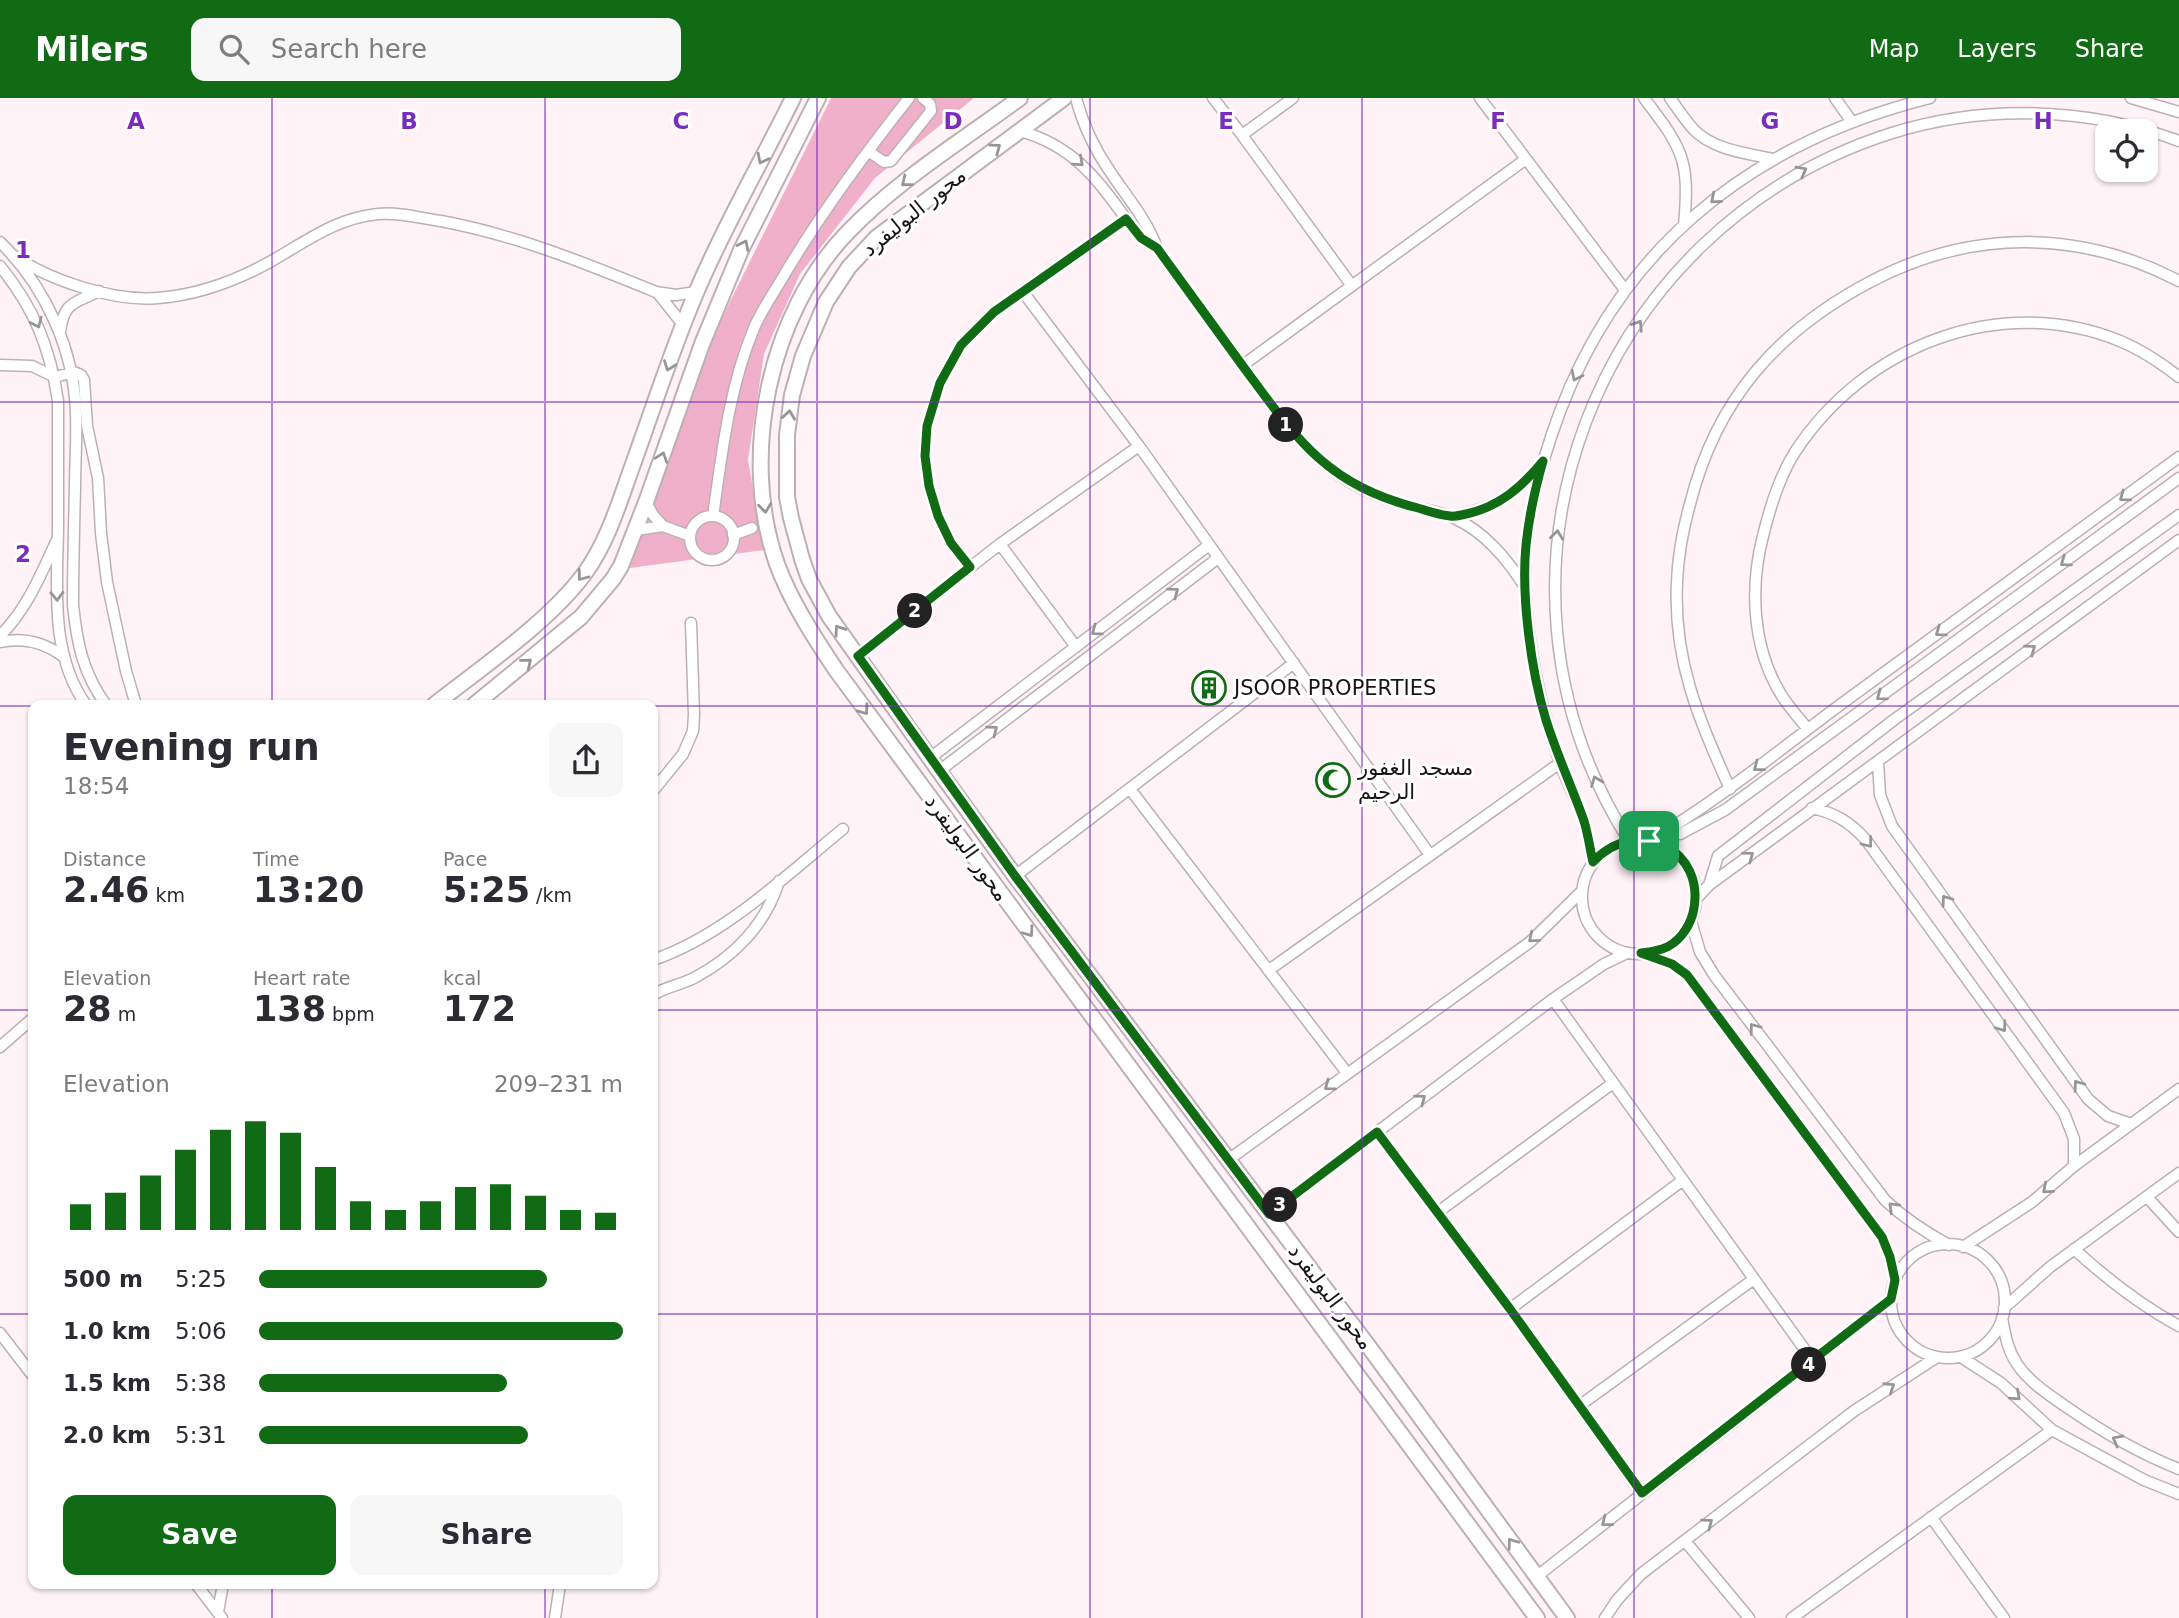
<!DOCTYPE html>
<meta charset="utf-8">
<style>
body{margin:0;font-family:"DejaVu Sans",Cairo,sans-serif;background:#f7f7f7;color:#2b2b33;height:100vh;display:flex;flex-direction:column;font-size:26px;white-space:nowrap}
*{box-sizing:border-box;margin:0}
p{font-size:23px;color:#7c7c81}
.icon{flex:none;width:38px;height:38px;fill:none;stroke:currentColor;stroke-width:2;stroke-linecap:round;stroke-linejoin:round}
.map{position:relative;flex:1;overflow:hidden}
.panel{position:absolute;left:28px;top:602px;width:630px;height:889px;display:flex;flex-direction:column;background:#fff;border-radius:14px;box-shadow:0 2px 5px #0004}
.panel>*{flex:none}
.controls{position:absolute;left:2095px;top:21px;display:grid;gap:14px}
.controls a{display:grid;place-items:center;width:63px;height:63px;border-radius:14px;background:#fff;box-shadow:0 2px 5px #0004;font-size:35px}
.pin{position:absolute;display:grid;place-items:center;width:60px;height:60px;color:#fff;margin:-30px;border-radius:14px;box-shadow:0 4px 10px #0006}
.km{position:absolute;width:35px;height:35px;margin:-18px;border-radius:50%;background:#222;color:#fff;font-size:19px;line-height:35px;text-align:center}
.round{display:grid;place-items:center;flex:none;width:74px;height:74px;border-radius:14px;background:#f7f7f7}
.head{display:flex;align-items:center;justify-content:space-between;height:119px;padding:0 35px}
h1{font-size:38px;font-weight:700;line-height:52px}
.stats{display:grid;grid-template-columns:repeat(3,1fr);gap:10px;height:119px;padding:7px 35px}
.stats div{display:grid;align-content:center}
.stats b{font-size:35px;font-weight:700}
.stats small{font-size:19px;font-weight:400}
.stats p{font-size:19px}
.chart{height:196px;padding:14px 35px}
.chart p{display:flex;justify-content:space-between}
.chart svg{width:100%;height:126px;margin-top:7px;stroke:#106b14;stroke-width:6}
.action{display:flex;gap:14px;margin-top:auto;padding:14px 35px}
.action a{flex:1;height:80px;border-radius:14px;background:#106b14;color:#fff;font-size:28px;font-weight:700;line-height:80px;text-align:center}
.action a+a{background:#f7f7f7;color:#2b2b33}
ul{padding:0 35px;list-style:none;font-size:23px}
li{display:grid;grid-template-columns:112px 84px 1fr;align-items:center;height:52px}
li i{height:18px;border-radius:9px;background:#106b14}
header{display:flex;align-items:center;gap:42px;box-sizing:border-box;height:98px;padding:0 35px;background:#106b14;color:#fff}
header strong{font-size:33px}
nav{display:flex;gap:38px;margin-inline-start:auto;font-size:24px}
.search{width:490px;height:63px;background:#f7f7f7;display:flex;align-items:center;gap:18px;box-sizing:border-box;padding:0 24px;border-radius:14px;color:#7c7c81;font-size:26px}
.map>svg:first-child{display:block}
.green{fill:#f0b0ca}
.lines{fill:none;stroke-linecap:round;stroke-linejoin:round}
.street-casing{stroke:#bcb0b4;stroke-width:13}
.secondary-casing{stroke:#bcb0b4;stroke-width:18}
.street{stroke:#fff;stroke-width:10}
.secondary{stroke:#fff;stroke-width:14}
.oneway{stroke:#989596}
.route-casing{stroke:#fff;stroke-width:14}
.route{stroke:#106b14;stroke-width:9}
.grid{fill:none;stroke:#7b2cbf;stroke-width:2;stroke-opacity:0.55}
.labels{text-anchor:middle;stroke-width:6;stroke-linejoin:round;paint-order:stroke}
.street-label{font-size:21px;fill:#191416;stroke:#fff}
.poi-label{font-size:21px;fill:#191416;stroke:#fff;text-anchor:start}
.grid-label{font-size:23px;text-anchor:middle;font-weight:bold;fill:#7b2cbf;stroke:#fff;stroke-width:6;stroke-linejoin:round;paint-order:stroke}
</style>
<header>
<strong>Milers</strong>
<div class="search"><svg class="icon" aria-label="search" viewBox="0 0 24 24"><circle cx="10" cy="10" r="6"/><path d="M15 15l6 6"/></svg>Search here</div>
<nav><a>Map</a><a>Layers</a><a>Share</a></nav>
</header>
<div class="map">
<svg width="2179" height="1520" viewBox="0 0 2179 1520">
<rect width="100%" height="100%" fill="#fff3f7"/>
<!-- green -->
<path class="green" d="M831,0H974L875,80L800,176L764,256L748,362L764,452L630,470L696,272Z"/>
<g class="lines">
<!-- street casing -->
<g class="street-casing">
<path id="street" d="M1076,0C1083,27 1095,52 1111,75C1127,99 1147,122 1157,150C1185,189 1213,227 1242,266C1270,305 1296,345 1335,374C1357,391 1386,402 1413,409C1426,412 1441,414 1454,420C1485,434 1507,461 1525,489
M1213,0L1242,37L1352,188
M1480,0L1625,192
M1644,0C1683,51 1690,62 1684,127
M1670,0C1678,11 1685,22 1694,32C1714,52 1746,55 1773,61
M1835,0L1852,24
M2131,0L2179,14
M1020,33C1078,49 1101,87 1135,133L1141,140L1157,150
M1242,37L1293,0
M868,53L884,64L891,63L931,13L930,6L923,0
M0,144C46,189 74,252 76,315C77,340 75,365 75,390C74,429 73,468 73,507C77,546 83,575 106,607
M13,157C48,182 114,204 158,200C197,197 233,184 268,165C304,145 335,120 378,116C399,114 420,120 441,123C516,137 585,165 656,194L676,197L696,194
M0,168C34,210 50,249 58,303C58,345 58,388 58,431C57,491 50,556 86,607
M657,194L684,228
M1023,194L1139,348L1430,757
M60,234C64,203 74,206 99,193
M0,267L32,268L55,279L74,274L81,277L84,282L87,328L98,380L101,435L107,484L126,573L136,607
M1243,267L1526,61
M646,404L653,417L663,428
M713,418C722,355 729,290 754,230C761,213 773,196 783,179C820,116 864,57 909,0
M690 440a22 22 0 1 1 44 0a22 22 0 1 1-44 0Z
M1452,419C1493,410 1513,400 1540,367
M636,432L663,428L690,438
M733,437L752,430
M1000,446L1076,549
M970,469L951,445L938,418L929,389L925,358L927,328L940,285L961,247L994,214L1126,121
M0,538C27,511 40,478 56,444
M0,544C24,539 44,544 64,559
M857,558L1000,446L1139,348
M1808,631C1798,619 1786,606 1779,593C1752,547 1750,488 1763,438C1770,409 1779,379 1795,354C1864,248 2000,194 2120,243C2142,252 2161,265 2179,279
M930,660L1209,447
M1878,664L1880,697L1892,728L2088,1001L2108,1018L2131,1026
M939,673L1218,460
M1130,691L1347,975
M1730,691C1699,621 1673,563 1677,484C1678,457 1683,431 1690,406C1716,302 1777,233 1870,184C1970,131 2079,131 2179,183
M653,693L683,656L693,633L694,617L691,525
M1812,710C1835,715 1850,724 1866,742L2064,1015L2074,1041V1068
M1664,734L1680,736L1725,712L2179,380
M1582 799a57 57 0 1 1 114 0a57 57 0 1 1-114 0Z
M1629,743C1460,477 1595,129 1892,35C1984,6 2088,9 2179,43
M1649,743C1718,703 1779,652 1844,604C1956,522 2067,441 2179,359
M1593,764C1590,751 1588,736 1584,723C1577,703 1567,684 1560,665C1540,608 1528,549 1525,489C1523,437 1535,388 1551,339C1611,156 1746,46 1930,0
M1015,778L1294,565
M1709,787L1718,758L1895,621L2179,417
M1696,801L1709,787L2179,442
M1691,823L1700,854L1714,877L1885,1102C1905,1121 1925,1134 1949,1147
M1641,855L1672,866L1687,877L1882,1139L1890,1159L1895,1182
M653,862C724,838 785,778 843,731
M1269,872L1560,665
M653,897C665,889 680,887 694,880C734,859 766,826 779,783
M1553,901L1813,1263
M0,949L33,920
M1377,1034L1510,1211L1642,1396
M1228,1062L1530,844L1582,793
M2147,1099L2179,1134
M1438,1114L1613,985
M1269,1116L1553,901L1604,866L1627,855
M1891 1203a57 57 0 1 1 114 0a57 57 0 1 1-114 0Z
M1963,1149L2032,1104L2074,1068L2179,991
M2074,1151C2107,1181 2140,1207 2179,1228
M2004,1210L2050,1169L2179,1075
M1510,1211L1683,1082
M2002,1220C2005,1236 2007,1251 2017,1266C2029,1284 2048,1296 2065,1308C2101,1333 2138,1355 2179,1371
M0,1235L33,1278
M1961,1259L2001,1285L2052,1332L2144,1382L2179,1396
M1579,1308L1754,1181
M1931,1419L2004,1520
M1685,1443L1749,1520
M1536,1479L1891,1201
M196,1486L222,1520
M218,1514L223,1486
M555,1520L560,1486
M1605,1520L1617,1502L1641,1476L1854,1313L1937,1259
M1792,1520L2052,1332"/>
</g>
<!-- secondary casing -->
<g class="secondary-casing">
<path id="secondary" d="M1020,0C963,42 898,82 848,134C769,215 739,358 777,466C791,504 814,539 836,572L1537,1520
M1064,0L877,139L849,169L826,204L803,258L792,297L787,337V399L791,420L802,461L809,481L829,518L939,673L1015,778L1372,1253L1567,1520
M434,607C482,569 549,524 585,475C608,443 619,405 632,369C653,311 672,251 696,195C724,128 761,65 793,0
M474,607L581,519L613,481L621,468L646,404L702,246L741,152L818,0"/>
</g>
<!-- street -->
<use href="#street" class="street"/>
<!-- secondary -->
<use href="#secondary" class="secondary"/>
</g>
<!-- one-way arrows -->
<defs><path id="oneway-chevron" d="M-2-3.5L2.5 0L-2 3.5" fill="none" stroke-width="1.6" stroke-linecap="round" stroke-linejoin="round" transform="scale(1.75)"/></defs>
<g class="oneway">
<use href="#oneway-chevron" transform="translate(996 50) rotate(-36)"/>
<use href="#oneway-chevron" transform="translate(762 61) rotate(117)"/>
<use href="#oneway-chevron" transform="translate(1079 64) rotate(42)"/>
<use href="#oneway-chevron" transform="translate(1802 73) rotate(-28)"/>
<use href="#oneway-chevron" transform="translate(906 84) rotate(141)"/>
<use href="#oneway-chevron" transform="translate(1715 101) rotate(140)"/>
<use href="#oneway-chevron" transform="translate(744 147) rotate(-64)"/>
<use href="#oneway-chevron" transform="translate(37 225) rotate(65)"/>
<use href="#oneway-chevron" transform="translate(1638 227) rotate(-57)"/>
<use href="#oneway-chevron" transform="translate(669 268) rotate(110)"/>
<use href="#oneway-chevron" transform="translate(1576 278) rotate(116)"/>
<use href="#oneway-chevron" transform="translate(789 317) rotate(-82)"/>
<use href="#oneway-chevron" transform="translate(662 359) rotate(-71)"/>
<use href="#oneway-chevron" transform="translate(2124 399) rotate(144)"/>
<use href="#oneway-chevron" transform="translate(765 410) rotate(83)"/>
<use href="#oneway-chevron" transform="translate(1557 437) rotate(-83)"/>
<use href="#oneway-chevron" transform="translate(2065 464) rotate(144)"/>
<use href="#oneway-chevron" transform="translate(582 478) rotate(127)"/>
<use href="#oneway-chevron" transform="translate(1174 494) rotate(-37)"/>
<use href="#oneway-chevron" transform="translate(57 498) rotate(88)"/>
<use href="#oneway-chevron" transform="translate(839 532) rotate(-125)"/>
<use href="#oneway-chevron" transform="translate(1096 533) rotate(143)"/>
<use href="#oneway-chevron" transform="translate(1940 534) rotate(144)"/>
<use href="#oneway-chevron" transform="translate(2031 551) rotate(-36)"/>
<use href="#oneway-chevron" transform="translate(527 565) rotate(-39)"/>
<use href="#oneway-chevron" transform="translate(1881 598) rotate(144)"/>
<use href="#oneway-chevron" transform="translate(864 612) rotate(54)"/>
<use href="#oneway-chevron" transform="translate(993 632) rotate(-37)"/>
<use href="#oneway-chevron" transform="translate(1758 669) rotate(142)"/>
<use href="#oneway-chevron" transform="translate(1596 683) rotate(-112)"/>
<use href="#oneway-chevron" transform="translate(1868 745) rotate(52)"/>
<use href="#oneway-chevron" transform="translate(1749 758) rotate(-37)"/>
<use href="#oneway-chevron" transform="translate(1946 802) rotate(-126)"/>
<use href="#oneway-chevron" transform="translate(1029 834) rotate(54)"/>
<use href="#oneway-chevron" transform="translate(1533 840) rotate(140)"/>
<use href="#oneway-chevron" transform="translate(2002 929) rotate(54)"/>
<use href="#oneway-chevron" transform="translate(1754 930) rotate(-127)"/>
<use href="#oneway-chevron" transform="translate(2078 987) rotate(-126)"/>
<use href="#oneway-chevron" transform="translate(1329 988) rotate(144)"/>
<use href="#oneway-chevron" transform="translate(1421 1001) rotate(-37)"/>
<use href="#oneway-chevron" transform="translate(2047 1091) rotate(139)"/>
<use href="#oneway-chevron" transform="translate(1893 1109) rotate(-136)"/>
<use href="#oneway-chevron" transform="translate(1890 1289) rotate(-33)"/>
<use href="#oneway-chevron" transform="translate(2016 1298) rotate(42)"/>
<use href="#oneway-chevron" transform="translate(2117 1342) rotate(-152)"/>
<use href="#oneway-chevron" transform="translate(1606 1424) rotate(142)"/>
<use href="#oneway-chevron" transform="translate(1708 1425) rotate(-37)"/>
<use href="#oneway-chevron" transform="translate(1512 1445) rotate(-126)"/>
</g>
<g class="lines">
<!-- route casing -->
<g class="route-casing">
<path id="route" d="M1126,121L1141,140L1157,150C1185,189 1214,228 1242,267C1294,337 1324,386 1414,409C1426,412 1438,417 1450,418C1455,419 1461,417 1466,416C1499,409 1522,389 1543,363C1535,391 1529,418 1526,447C1521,498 1531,573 1546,622C1557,657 1572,689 1584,723C1588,736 1590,751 1593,764C1636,717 1708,751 1693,815C1689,830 1678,846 1662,851C1656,853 1648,854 1641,855L1672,866L1687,877L1882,1139L1890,1159L1895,1182L1891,1201L1642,1395L1510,1211L1377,1034L1269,1116L1015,778L858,558L970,469L951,445L938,418L929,388L925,358L927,328L940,285L961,247L994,214Z"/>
</g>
<!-- route -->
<use href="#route" class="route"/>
</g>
<!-- grid -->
<path class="grid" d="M272,0V607M545,0V607M817,0V1520M1090,0V1520M1362,0V1520M1634,0V1520M1907,0V1520M0,304H2179M0,608H33M653,608H2179M0,912H33M653,912H2179M0,1216H33M653,1216H2179M272,1486V1520M545,1486V1520"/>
<!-- icons -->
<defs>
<g id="building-ring" transform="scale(1.75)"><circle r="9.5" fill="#fff" stroke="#106b14" stroke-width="1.5"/><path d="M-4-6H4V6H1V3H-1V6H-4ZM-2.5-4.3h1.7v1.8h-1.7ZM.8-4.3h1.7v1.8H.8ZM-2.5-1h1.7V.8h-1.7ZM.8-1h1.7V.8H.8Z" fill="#106b14"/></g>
<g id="mosque-ring" transform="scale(1.75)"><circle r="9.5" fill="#fff" stroke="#106b14" stroke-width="1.5"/><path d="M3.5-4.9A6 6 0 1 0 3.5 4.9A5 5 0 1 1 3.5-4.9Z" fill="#106b14"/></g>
</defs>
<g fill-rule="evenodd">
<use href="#building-ring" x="1209" y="590"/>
<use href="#mosque-ring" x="1333" y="682"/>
</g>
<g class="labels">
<!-- street labels -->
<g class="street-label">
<text transform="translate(914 114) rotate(-39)" y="7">محور البوليفرد</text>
<text transform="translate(967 750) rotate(54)" y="7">محور البوليفرد</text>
<text transform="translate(1331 1199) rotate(53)" y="7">محور البوليفرد</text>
</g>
<!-- poi labels -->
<g class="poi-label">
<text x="1234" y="597">JSOOR PROPERTIES</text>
<text x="1358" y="677">مسجد الغفور<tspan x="1358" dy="24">الرحيم</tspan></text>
</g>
</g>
<g class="grid-label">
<text x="136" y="31">A</text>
<text x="409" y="31">B</text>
<text x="681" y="31">C</text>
<text x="953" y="31">D</text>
<text x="1226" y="31">E</text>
<text x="1498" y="31">F</text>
<text x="1770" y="31">G</text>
<text x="2043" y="31">H</text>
<text x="23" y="160">1</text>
<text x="23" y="464">2</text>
</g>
</svg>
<div class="controls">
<a><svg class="icon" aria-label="locate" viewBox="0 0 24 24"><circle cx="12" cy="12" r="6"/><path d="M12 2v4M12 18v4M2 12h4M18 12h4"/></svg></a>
</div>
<div class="pin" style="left:1649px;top:743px;background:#1e9e55"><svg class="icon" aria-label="arrive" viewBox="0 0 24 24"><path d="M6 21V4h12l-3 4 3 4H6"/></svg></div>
<b class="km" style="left:1286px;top:327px">1</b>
<b class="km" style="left:915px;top:513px">2</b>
<b class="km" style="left:1280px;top:1107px">3</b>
<b class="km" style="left:1809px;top:1267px">4</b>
<section class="panel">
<div class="head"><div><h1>Evening run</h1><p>18:54</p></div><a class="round"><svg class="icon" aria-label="share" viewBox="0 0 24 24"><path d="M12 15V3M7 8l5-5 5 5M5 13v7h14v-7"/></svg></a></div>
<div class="stats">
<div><p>Distance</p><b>2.46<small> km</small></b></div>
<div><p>Time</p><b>13:20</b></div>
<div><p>Pace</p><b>5:25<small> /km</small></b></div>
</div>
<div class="stats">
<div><p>Elevation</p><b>28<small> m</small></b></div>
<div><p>Heart rate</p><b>138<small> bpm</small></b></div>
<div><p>kcal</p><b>172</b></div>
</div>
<div class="chart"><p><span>Elevation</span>209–231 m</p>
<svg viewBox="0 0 160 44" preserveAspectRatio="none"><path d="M5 44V35M15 44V31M25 44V25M35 44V16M45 44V9M55 44V6M65 44V10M75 44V22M85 44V34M95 44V37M105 44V34M115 44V29M125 44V28M135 44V32M145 44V37M155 44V38"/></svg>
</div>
<ul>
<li><b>500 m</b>5:25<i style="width:79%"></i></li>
<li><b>1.0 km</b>5:06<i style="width:100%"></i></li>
<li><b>1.5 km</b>5:38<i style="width:68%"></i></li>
<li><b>2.0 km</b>5:31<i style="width:74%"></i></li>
</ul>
<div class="action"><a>Save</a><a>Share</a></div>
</section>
</div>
